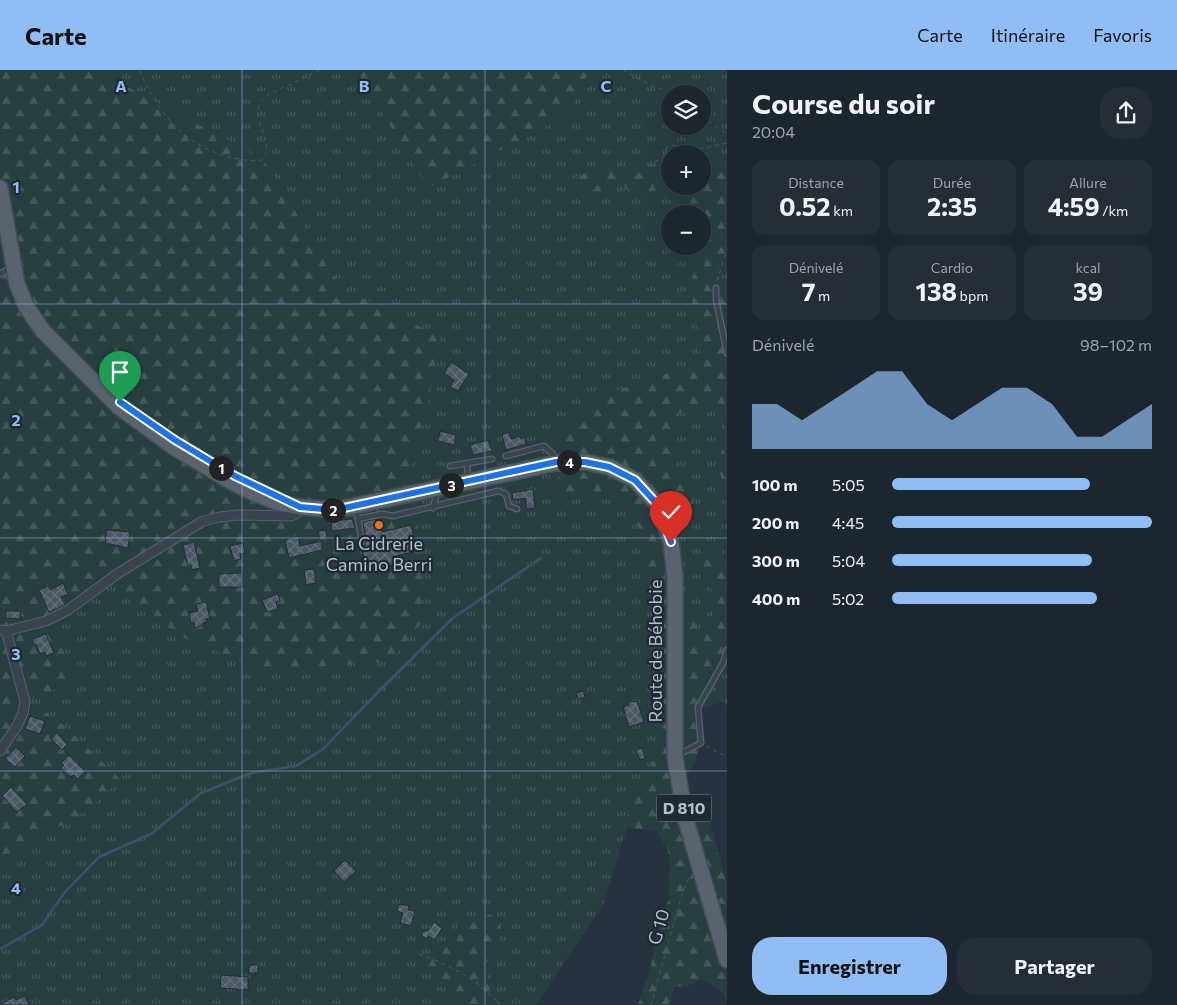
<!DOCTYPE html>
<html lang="fr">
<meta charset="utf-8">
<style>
body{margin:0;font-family:Commissioner,sans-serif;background:#252e37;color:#f1f3f6;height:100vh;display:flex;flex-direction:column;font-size:19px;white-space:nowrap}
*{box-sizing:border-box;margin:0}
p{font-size:16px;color:#a0a5aa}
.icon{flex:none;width:28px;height:28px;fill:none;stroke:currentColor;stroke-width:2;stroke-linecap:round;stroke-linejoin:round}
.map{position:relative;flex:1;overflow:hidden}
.side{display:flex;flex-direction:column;background:#1c262f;width:450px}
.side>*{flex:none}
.tools{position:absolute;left:661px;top:15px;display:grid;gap:10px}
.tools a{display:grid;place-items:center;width:50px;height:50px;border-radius:50%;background:#1c262f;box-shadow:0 5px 20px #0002,0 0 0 1px #3a434b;font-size:25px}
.pin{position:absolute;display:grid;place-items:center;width:42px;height:42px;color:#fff;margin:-51px -21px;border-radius:50% 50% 50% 0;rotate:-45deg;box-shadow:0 0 5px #0007}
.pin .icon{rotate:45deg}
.km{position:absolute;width:25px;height:25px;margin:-12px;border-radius:50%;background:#222;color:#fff;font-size:14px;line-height:25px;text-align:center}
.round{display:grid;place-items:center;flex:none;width:52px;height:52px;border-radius:20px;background:#252e37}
.summary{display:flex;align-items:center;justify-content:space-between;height:85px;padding:0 25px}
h1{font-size:28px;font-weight:700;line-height:38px}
.figures{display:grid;grid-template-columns:repeat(3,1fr);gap:8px;height:85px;padding:5px 25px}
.figures div{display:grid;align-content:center;border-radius:12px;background:#252e37;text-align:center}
.figures b{font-size:25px;font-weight:700}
.figures small{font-size:14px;font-weight:400}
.figures p{font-size:14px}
.chart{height:140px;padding:10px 25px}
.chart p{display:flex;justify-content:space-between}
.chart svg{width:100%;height:90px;margin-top:5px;fill:#90bef4;opacity:.7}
.cta{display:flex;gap:10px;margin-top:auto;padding:10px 25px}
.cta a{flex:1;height:58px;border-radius:20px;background:#90bef4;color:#111;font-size:20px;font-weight:700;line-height:58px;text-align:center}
.cta a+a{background:#252e37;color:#f1f3f6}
ul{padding:0 25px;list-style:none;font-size:16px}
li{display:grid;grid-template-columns:80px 60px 1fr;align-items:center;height:38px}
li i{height:12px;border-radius:6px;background:#90bef4}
header{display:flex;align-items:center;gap:30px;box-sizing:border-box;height:70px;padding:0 25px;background:#90bef4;color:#111}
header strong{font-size:24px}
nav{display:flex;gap:28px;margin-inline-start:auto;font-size:18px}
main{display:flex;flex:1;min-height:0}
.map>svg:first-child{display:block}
.grass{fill:url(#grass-tufts);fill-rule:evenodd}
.forest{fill:url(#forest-firs)}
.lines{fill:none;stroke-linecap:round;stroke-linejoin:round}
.stream{stroke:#3c5167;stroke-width:2.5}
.building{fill:url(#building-cross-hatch);stroke:#212b36}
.lane-casing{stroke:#58626c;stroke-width:7}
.street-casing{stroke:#58626c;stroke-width:11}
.primary-casing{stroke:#434d58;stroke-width:18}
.path{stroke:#465b5c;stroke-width:1;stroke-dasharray:4 4;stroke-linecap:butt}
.lane{stroke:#3a444f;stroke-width:4.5}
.street{stroke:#3a444f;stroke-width:9}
.primary{stroke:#58636e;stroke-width:15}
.route-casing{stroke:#fff;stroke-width:10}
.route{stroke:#1a73e8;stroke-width:6}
.grid{fill:none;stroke:#90bef4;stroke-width:1;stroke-opacity:0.55}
.food-dot{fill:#e8710a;stroke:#1f2934;stroke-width:2}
.labels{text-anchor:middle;stroke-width:4.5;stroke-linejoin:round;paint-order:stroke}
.shield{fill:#1f2934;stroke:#89929c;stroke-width:1}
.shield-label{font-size:16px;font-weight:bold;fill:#b6bfc9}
.poi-label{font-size:18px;fill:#b6bfc9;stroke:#1f2934}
.street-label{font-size:18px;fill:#b6bfc9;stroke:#1f2934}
.grid-label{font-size:16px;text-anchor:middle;font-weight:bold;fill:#90bef4;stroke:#1f2934;stroke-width:4.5;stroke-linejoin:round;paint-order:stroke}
</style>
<header>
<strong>Carte</strong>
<nav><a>Carte</a><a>Itinéraire</a><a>Favoris</a></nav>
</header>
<main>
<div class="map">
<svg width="727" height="935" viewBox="0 0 727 935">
<defs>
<pattern id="grass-tufts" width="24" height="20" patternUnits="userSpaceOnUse" patternTransform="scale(1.25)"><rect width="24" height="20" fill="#283f40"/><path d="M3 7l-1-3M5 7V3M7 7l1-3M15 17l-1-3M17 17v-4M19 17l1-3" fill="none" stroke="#45595a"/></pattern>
<pattern id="forest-firs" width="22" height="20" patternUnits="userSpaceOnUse" patternTransform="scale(1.25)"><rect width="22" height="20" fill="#283f40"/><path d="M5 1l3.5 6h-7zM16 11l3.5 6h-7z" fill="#45595a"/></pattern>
<pattern id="building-cross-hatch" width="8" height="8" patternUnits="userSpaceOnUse" patternTransform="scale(1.25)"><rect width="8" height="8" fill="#4a5864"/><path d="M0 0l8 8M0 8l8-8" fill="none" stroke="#626e79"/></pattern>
</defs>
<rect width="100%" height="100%" fill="#26323f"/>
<!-- grass -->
<path class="grass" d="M96,0H356L428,118L566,46L590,0H727V637L723,631L682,646L642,708L604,833L536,935H0V309L440,267L342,218L263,89ZM670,24H702V56H670ZM670,84H702V116H670ZM670,144H702V176H670Z"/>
<!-- forest -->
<path class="forest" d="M0,0H96L263,89L342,218L441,267L428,331L407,412L425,488L420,554L390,591L267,601L179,566L115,513L100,520L52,553L74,611L28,631L67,658L120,709L92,737L64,754L0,787Z
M356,0H590L566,46L428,118Z
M713,91L721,96L727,104V186L723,192L718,206L727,223V364L713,334H694L678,344L673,367L677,396L684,414L694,430L693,445L682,454L657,435L651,440L662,489L667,520C689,532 696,550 700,574C713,558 721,530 707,512C702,505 696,501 691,494L695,487L704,485L716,491H724L727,474V580L723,593L698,637L701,673L694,695L674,724L681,768L705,734L727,814V931L721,921L702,909L687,916L675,917L669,935H638L651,895L659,855L669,829L670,793L668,780L656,761L625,757L634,721L661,678L663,668L664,643L655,610V565L648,536L645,477L636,451L620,430L608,426L588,423L556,425L554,414L563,401L561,378L551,373L553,362L565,355L580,340L600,326L678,300L691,299L700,284L693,236L694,176H702V144H682L672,123L655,120L631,126L623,113H611L604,125L588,129L576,124L580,106L594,99L642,97L647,95L670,96V116H702L703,93Z
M727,377V446L726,427L720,402L721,381Z
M494,843L501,850L499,880L484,894L490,920L501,935H451L447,917L429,898L432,881L444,878L457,871L458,856Z"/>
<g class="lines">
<!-- stream -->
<path class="stream" d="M0,879L42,855L64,823L99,787L151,764L201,723L251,703L296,696L323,679L380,620L453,548L541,488"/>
</g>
<!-- building -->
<path class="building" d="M451,292L469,304L458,321L450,317L454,310L444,303Z
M440,361L456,365L454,375L438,371Z
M509,362L511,369L520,366V369L525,367L526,374L506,380L502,365Z
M488,370L492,381L473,385L470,375Z
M533,419L535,438L527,439L525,428L513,430L512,423Z
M352,449L355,458L332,461L331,451Z
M376,449L377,452H380L382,462L411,455L417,481L396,486L400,501L394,502L392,495L376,500L375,496L368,498L365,495L362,477L365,476L366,472L363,452Z
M107,460L130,462L128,478L105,473Z
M326,460L327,470H320L318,461Z
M298,466L300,476L322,471V480L289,488L285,470Z
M194,472L200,498L192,500L191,495L188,496L183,475Z
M243,473L245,483L240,484L241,489L234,491L230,476Z
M314,499L316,513L306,515L304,500Z
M242,503V517H219V504Z
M63,513L68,524L61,527L65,535L49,542L39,520L48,516L50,520Z
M278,524L280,531L276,532L278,539L267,542L262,530Z
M206,532L210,548L206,549L207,552L203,553L201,556L195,558L194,552L191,553L189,543L198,541L196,534Z
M6,541H21L20,549L6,548Z
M46,564L54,583L46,586L45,582L40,584L36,574L34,575L32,569Z
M583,621L585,627L578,629L576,623Z
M658,628L662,650L654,651L651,629Z
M637,631L644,652L629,657L623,637L629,635L628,632Z
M30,646L45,651L40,664L25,659Z
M57,663L67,674L62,680L51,669Z
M16,677L25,686L15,697L5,689Z
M642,678L645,688L640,690L636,680Z
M69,685L85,701L78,709L74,705L71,707L61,698L64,695L61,693Z
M11,717L27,734L17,742L2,726Z
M345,790L356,801L344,812L334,801Z
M399,834L409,836L408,840L415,841L411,856L400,853L403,843L397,841Z
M434,852L442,858L435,870L428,866L427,869L421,865L425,860L428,861Z
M249,895H258V903H249Z
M221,905L248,907V920L220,918Z
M25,926L29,935H0L14,927L16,930Z"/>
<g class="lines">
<!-- lane casing -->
<g class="lane-casing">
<path id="lane" d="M0,204L12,197
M716,218V230L727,283
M506,386L544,376L552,383L555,391
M467,394L468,410
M450,396L492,389
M433,438L437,422
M356,439L358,449L382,444L393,446L498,421L506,424L509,436L517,439
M358,449L362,472
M678,685L701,673L698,637L723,593L727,580"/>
</g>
<!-- street casing -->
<g class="street-casing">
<path id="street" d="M0,560L6,561L46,551L68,540L117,504L203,451L220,447L237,445L291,446L297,443L300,437
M0,681L17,656L23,643L25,631L6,561"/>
</g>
<!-- primary casing -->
<g class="primary-casing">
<path id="primary" d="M0,118L17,214L27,238L43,261L119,337L172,376L232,412L254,423L279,433L300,437L335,440L556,393L585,392L609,397L635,410L657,434L671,472L675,506V687L685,747L727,890"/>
</g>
<!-- path -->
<path class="path" d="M139,0C162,49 189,82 245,90C250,90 261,93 264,88C276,70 242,42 268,25L319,0
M623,0L649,14L673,24
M702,47L727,64
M676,84L727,73
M663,87L667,77C675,73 681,76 689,81
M647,95L670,85
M717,211L727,179
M706,676L727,687
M419,884C451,896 478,909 500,935
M651,935L681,827L690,805"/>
<!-- lane -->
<use href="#lane" class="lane"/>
<!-- street -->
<use href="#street" class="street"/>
<!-- primary -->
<use href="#primary" class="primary"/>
</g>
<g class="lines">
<!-- route casing -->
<g class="route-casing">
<path id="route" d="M120,332L175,370L235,406L300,437L335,440L556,392H585L609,397L635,410L657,434L671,472"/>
</g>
<!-- route -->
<use href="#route" class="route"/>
</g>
<!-- grid -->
<path class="grid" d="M242,0V935M485,0V935M0,234H727M0,468H727M0,701H727"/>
<!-- markers -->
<circle class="food-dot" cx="379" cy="455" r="5"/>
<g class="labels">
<!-- shield labels -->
<rect class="shield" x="656.5" y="724.5" width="55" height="27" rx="4"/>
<g class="shield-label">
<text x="684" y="744">D 810</text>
</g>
<!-- poi labels -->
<g class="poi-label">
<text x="379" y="480">La Cidrerie<tspan x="379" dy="21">Camino Berri</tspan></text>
</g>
<!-- street labels -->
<g class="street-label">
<text transform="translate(656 581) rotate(-90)" y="6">Route de Béhobie</text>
<text transform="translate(659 857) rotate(-74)" y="6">G 10</text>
</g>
</g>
<g class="grid-label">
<text x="121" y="22">A</text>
<text x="364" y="22">B</text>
<text x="606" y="22">C</text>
<text x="16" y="123">1</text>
<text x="16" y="356">2</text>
<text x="16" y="590">3</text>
<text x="16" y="824">4</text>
</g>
</svg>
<div class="tools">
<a><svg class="icon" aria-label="layers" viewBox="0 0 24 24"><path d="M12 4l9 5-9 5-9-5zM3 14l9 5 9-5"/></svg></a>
<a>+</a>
<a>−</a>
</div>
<div class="pin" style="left:120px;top:332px;background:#1e9e55"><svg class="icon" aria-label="arrive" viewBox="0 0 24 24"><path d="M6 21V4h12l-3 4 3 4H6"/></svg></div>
<div class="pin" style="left:671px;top:472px;background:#d93025"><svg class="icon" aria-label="check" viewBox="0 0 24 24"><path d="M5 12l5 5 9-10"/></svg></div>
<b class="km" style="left:221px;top:398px">1</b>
<b class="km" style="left:333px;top:440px">2</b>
<b class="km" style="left:451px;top:415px">3</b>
<b class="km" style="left:569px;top:392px">4</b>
</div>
<section class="side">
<div class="summary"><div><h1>Course du soir</h1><p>20:04</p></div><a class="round"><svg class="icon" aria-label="share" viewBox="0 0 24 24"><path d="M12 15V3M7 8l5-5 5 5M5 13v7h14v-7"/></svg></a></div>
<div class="figures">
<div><p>Distance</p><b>0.52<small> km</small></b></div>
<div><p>Durée</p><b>2:35</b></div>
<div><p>Allure</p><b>4:59<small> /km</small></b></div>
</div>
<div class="figures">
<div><p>Dénivelé</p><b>7<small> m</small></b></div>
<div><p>Cardio</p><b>138<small> bpm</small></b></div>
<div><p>kcal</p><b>39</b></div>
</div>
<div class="chart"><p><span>Dénivelé</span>98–102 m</p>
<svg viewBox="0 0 160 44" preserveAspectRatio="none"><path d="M0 44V22L10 22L20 30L30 22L40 14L50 6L60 6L70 22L80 30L90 22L100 14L110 14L120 22L130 38L140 38L150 30L160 22V44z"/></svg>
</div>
<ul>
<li><b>100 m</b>5:05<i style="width:76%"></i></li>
<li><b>200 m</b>4:45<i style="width:100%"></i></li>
<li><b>300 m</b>5:04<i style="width:77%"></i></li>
<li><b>400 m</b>5:02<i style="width:79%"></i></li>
</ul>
<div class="cta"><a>Enregistrer</a><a>Partager</a></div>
</section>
</main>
